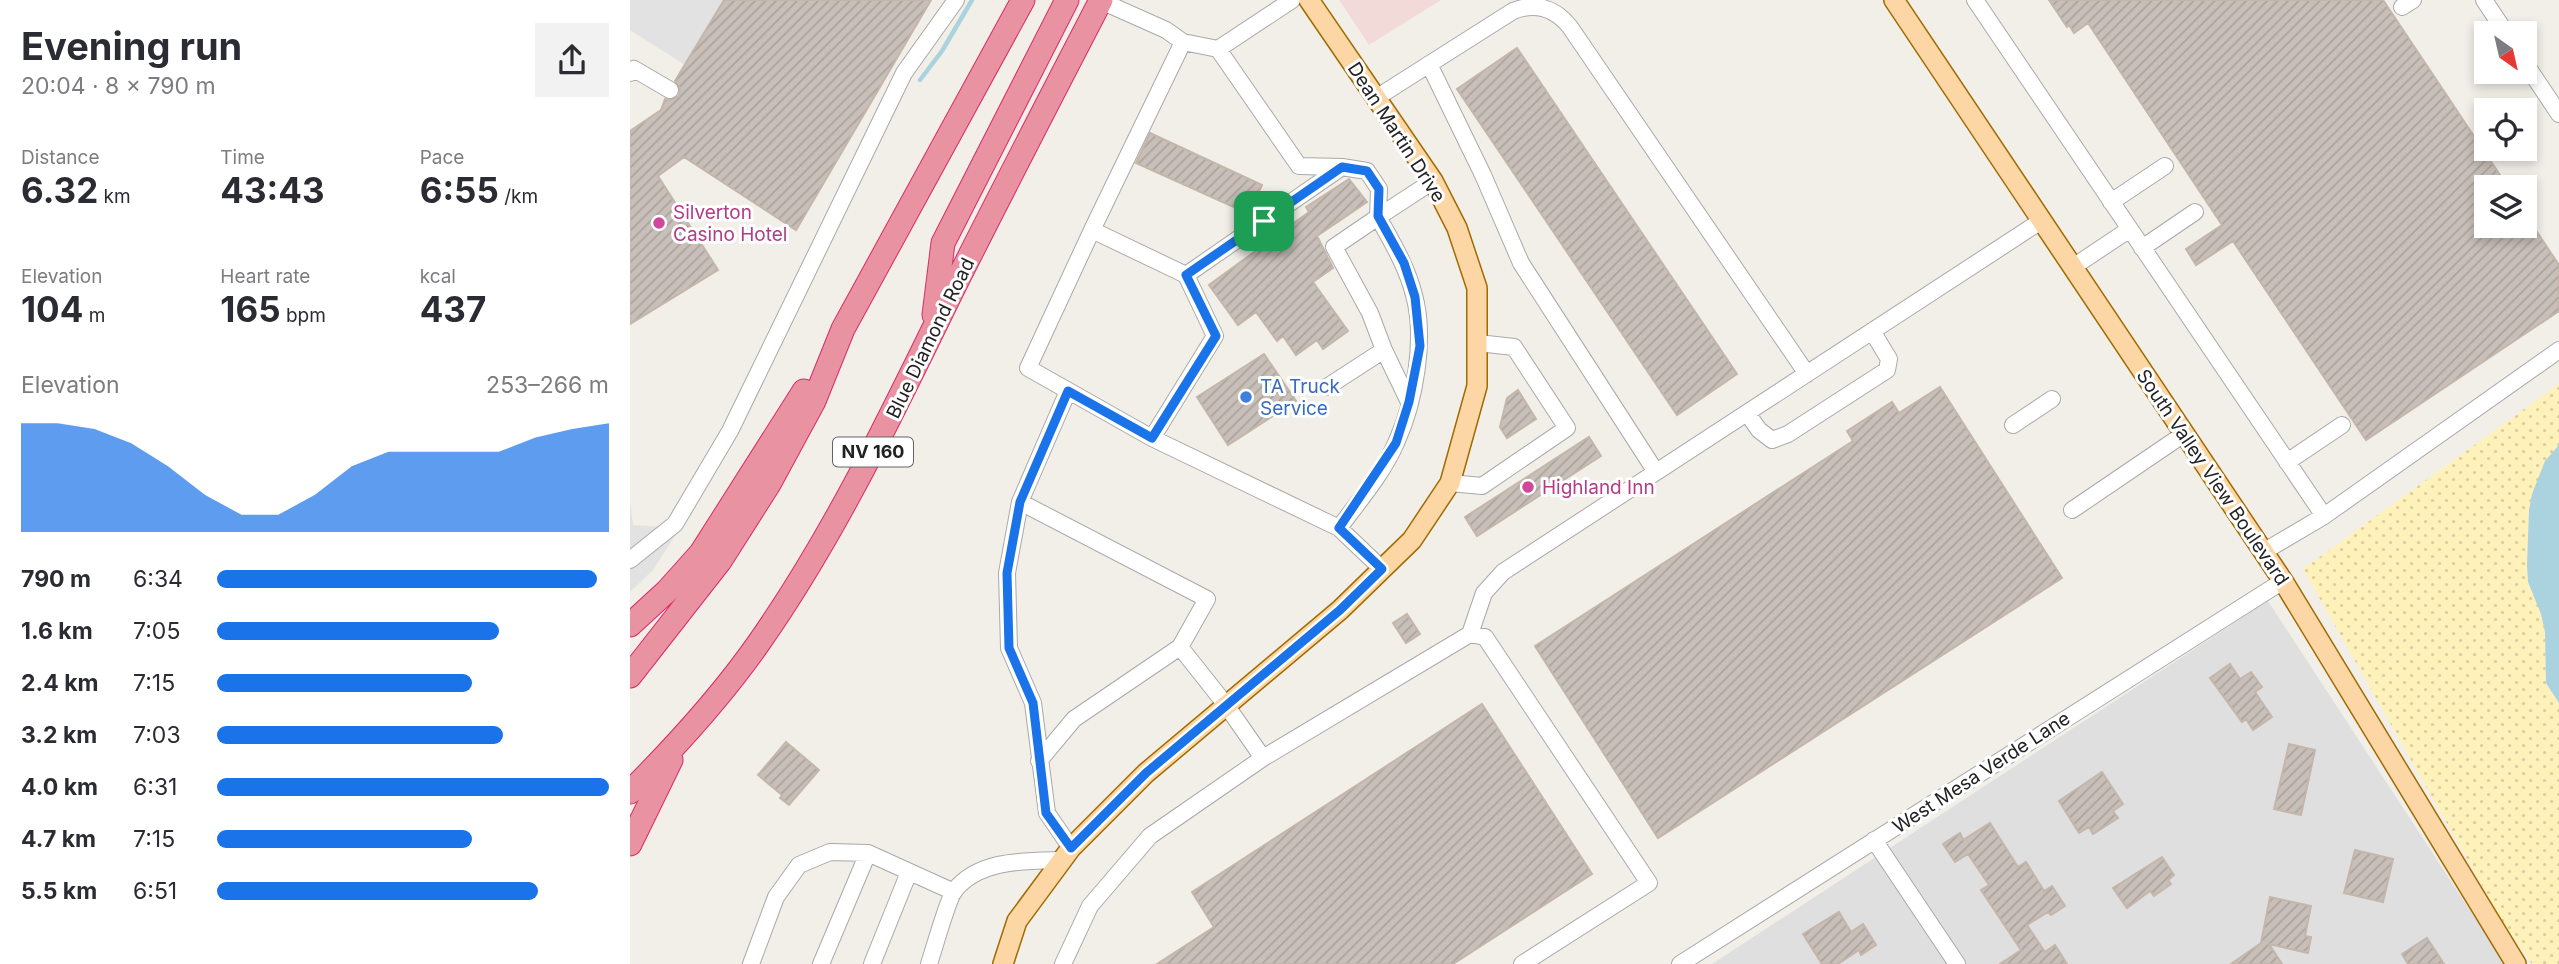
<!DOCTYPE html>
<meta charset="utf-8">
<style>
body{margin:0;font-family:Inter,sans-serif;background:#f2f2f3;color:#2b2b33;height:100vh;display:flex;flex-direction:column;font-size:26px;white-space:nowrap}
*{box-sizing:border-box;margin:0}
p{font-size:23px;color:#7c7c81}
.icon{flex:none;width:38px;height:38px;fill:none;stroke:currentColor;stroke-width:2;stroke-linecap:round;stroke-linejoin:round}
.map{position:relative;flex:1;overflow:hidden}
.sheet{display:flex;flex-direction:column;background:#fff;width:630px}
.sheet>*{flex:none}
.needle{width:46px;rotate:146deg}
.tools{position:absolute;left:1844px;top:21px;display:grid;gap:14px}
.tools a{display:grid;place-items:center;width:63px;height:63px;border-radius:0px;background:#fff;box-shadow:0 4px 10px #0003;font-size:35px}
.pin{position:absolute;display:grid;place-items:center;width:60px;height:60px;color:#fff;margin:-30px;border-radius:14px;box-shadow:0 4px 10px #0006}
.round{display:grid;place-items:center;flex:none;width:74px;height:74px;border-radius:0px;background:#f2f2f3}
.head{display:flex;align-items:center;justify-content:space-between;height:119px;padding:0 21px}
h1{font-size:38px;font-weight:700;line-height:52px}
.metrics{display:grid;grid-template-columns:repeat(3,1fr);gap:10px;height:119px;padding:7px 21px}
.metrics div{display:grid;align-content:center}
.metrics b{font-size:35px;font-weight:700}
.metrics small{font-size:19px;font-weight:400}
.metrics p{font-size:19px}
.chart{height:196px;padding:14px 21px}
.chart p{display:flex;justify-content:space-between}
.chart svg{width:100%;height:126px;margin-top:7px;fill:#1a73e8;opacity:.7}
ul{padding:0 21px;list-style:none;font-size:23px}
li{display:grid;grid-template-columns:112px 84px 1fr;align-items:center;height:52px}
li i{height:18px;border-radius:9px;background:#1a73e8}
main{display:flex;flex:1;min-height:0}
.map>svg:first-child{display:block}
.residential{fill:#e0dfdf}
.commercial{fill:#f2dad9}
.sand{fill:url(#sand-dots)}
.parking{fill:#e2e2e2}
.water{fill:#aad3df}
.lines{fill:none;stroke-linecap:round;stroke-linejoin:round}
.stream{stroke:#aad3df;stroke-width:4.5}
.building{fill:url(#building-hatch);stroke:#c4b6ab;stroke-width:2}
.minor-casing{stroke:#a9a9a9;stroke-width:18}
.major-casing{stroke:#a06b00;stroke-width:22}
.highway-casing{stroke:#dc2a67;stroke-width:25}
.minor{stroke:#fff;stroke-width:16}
.major{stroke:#fcd6a4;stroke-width:19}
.highway{stroke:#e892a2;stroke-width:23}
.route-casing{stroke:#fff;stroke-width:14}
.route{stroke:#1a73e8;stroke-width:9}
.hotel-dot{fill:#d1479c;stroke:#fff;stroke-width:2.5}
.shop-dot{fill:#3f7fe0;stroke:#fff;stroke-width:2.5}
.labels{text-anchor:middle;stroke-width:6;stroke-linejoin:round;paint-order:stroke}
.shield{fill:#fff;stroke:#646464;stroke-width:2}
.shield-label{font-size:18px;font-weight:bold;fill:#222}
.street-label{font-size:19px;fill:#222;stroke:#fff}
.hotel-label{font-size:19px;fill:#b23c85;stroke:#fff;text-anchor:start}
.shop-label{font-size:19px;fill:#366cbe;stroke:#fff;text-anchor:start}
</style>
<main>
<section class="sheet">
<div class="head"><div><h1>Evening run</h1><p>20:04 · 8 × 790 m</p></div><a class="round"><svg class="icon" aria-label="share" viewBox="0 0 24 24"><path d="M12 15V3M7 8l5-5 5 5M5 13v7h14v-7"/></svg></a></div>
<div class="metrics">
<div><p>Distance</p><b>6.32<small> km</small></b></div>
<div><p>Time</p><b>43:43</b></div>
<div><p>Pace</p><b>6:55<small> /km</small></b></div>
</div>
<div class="metrics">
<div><p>Elevation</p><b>104<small> m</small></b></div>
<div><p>Heart rate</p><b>165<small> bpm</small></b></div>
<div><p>kcal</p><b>437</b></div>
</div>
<div class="chart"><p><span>Elevation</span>253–266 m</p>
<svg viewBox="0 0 160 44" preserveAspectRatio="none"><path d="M0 44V6L10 6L20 8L30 13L40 21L50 31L60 38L70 38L80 31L90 21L100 16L110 16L120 16L130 16L140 11L150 8L160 6V44z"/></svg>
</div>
<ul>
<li><b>790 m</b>6:34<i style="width:97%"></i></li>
<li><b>1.6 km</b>7:05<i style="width:72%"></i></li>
<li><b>2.4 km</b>7:15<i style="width:65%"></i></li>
<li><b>3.2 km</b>7:03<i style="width:73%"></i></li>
<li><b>4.0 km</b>6:31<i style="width:100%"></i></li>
<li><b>4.7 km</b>7:15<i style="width:65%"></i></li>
<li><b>5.5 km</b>6:51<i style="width:82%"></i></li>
</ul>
</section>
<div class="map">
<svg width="1929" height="964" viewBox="0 0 1929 964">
<defs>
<pattern id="sand-dots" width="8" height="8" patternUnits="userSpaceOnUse" patternTransform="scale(1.75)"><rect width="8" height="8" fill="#fff1ba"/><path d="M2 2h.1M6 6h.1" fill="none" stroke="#dacea0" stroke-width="1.8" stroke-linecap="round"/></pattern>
<pattern id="building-hatch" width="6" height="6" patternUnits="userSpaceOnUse" patternTransform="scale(1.75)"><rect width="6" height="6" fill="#c7bfb8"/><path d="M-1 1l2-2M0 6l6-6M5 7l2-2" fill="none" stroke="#aba49e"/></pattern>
</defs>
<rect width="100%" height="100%" fill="#f2efe9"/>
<!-- residential -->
<path class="residential" d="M1638,601L1875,964H1082Z"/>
<!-- commercial -->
<path class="commercial" d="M709,0H811L739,45Z"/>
<!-- sand -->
<path class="sand" d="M1929,384V445L1925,449L1899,510L1897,565L1898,582L1911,614L1915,632L1916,683L1929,703V964H1902L1871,919L1673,569Z"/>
<!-- parking -->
<path class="parking" d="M0,0H94L55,65L0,30Z
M0,502L3,525L50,528L23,570L0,592Z"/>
<!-- water -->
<path class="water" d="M1929,445V703L1916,683L1915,632L1911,614L1898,582L1897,565L1899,510L1902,494L1915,461Z"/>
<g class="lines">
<!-- stream -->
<path class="stream" d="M290,80L312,51L342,0"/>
</g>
<!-- building -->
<path class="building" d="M94,0H301L166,230L54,157L28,176L88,270L0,324V131L31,110L35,99L41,100L49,96L50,89L45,81Z
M1419,0H1753L1878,187H1857V226H1903L1929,265V311L1736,440L1603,241L1566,265L1556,249L1592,225L1458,23L1444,33L1439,25L1437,27Z
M887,48L1107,374L1047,415L827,89Z
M520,133L632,185L619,214L506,163Z
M719,179L737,202L687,236L703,268L683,282L718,331L693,349L687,340L666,355L653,336L647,341L626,312L608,325L579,285L679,212L676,207Z
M634,354L666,401L598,445L567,397Z
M1310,387L1432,578L1028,838L905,646L1223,441L1217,431L1262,402L1269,413Z
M888,390L906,419L877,438L870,427L877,398Z
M959,437L971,456L847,536L835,517Z
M777,614L790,634L776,643L763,623Z
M1600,664L1610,679L1621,672L1632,687L1625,692L1642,717L1623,730L1616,719L1612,722L1580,678Z
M852,704L962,874L823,964H527L584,927L562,892Z
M156,742L189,770L159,805L150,798L152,795L128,775Z
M1659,744L1685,750L1671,815L1644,809Z
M1472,772L1493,804L1483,811L1488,818L1463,834L1459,827L1449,833L1429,801Z
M1360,823L1388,867L1396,862L1414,891L1422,886L1435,906L1421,915L1418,912L1397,925L1415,952L1425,945L1437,964H1370L1391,950L1351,890L1359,885L1338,854L1325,862L1313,844L1330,833L1333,840Z
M1725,850L1763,859L1753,902L1714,893Z
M1532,857L1544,875L1538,880L1541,884L1524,896L1520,891L1497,908L1483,888Z
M1640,897L1681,906L1675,936L1681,937L1678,953L1639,944L1652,964H1601L1631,943Z
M1209,912L1221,932L1233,924L1246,945L1231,955L1229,950L1208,964H1192L1173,934Z
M1797,938L1814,964H1778L1772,954Z"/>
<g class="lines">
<!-- minor casing -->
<g class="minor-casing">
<path id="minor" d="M1345,0L1694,516L1929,350
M1854,0L1876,33
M471,1L536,30L553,42
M1772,7L1783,0
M588,49L662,0
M1895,63L1929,114
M799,64L853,175L891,263L1026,472
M0,73L4,69L40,90
M746,98L883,11C906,2 925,8 940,27L1177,374
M1481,202L1535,166
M748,217L803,181
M462,230L398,368L522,438
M1512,248L1565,212
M1443,267L1500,229
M556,275L712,167
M697,387L754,350
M438,391L390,502L377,573L379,648L403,703L417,813L441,848
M1117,413L1129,430L1142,440L1158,434L1257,370L1259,359L1242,331
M1383,425L1422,399
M1657,462L1712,425
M820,483L852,486L937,428L884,347L848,343
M390,502L577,599L550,647
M1442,510L1554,434
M709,528L522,438L585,336L556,275L462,230L553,42L588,49L669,166L712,167L737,171L749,189L748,217
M1633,552L1694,516
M0,560L45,524L100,431L274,73L326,0
M752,569L709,528C729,501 753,473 766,443C785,402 796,338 784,295C777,267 762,242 748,217L704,247L740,313L754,350L779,402
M840,634L854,593L873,572L1411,221
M409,761L444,719L550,647L596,705L633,758
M1244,840L1327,964
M121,964L146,897L169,865L200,852L238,853L324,892
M191,964L238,853
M242,964L279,872
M299,964C304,949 317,902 324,891C349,859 395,861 432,860
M433,964L460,906L520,836L633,758L840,634L855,637L1019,883L892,964
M1050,964L1653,581"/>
</g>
<!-- major casing -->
<g class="major-casing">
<path id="major" d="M1264,0L1653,581L1886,964
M373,964L387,921L441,848L516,773L710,610L782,540L820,483L847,386V288L827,228L803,181L679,0"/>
</g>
<!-- highway casing -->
<g class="highway-casing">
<path id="highway" d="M304,315L313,243L437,0
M0,625L37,591L71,553L174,391
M0,676L90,561L139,484L184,401L213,329L393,0
M0,792C46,746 90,698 128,644C206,533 264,409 324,287C372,191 422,95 471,0
M0,844L41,760"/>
</g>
<!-- minor -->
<use href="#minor" class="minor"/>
<!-- major -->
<use href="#major" class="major"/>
<!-- highway -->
<use href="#highway" class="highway"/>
</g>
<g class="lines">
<!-- route casing -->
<g class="route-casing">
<path id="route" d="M712,167L737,171L749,189L748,216L774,263L785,297L790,346L779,402L766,443L709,528L752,569L710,610L516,773L441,848L416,813L403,703L379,648L377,573L390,502L438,391L522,438L586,336L556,275Z"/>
</g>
<!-- route -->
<use href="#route" class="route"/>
</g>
<!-- markers -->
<g class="hotel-dot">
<circle cx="29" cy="223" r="7"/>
<circle cx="898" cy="487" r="7"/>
</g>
<circle class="shop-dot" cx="616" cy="397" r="7"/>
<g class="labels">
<!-- shield labels -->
<rect class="shield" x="203" y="437.5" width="80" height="29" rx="5"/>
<g class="shield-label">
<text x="243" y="458">NV 160</text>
</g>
<!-- street labels -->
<g class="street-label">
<text transform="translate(767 132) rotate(57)" y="7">Dean Martin Drive</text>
<text transform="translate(300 338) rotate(-64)" y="7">Blue Diamond Road</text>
<text transform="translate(1583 477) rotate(56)" y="7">South Valley View Boulevard</text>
<text transform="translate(1351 772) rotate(-33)" y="7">West Mesa Verde Lane</text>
</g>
<!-- hotel labels -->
<g class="hotel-label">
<text x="43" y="219">Silverton<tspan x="43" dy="22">Casino Hotel</tspan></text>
<text x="912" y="494">Highland Inn</text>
</g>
<!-- shop labels -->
<g class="shop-label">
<text x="630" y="393">TA Truck<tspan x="630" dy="22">Service</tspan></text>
</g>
</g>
</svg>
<div class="tools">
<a><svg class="needle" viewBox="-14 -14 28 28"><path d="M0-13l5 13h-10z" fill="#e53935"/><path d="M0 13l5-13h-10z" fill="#7c7c81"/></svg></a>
<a><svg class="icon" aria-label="locate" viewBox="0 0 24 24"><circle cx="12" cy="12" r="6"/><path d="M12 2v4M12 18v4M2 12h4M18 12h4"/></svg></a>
<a><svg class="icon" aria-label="layers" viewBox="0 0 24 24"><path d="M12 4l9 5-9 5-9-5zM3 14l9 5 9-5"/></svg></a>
</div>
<div class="pin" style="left:634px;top:221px;background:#1e9e55"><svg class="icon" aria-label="arrive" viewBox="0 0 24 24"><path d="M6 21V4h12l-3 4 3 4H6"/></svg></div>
</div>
</main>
